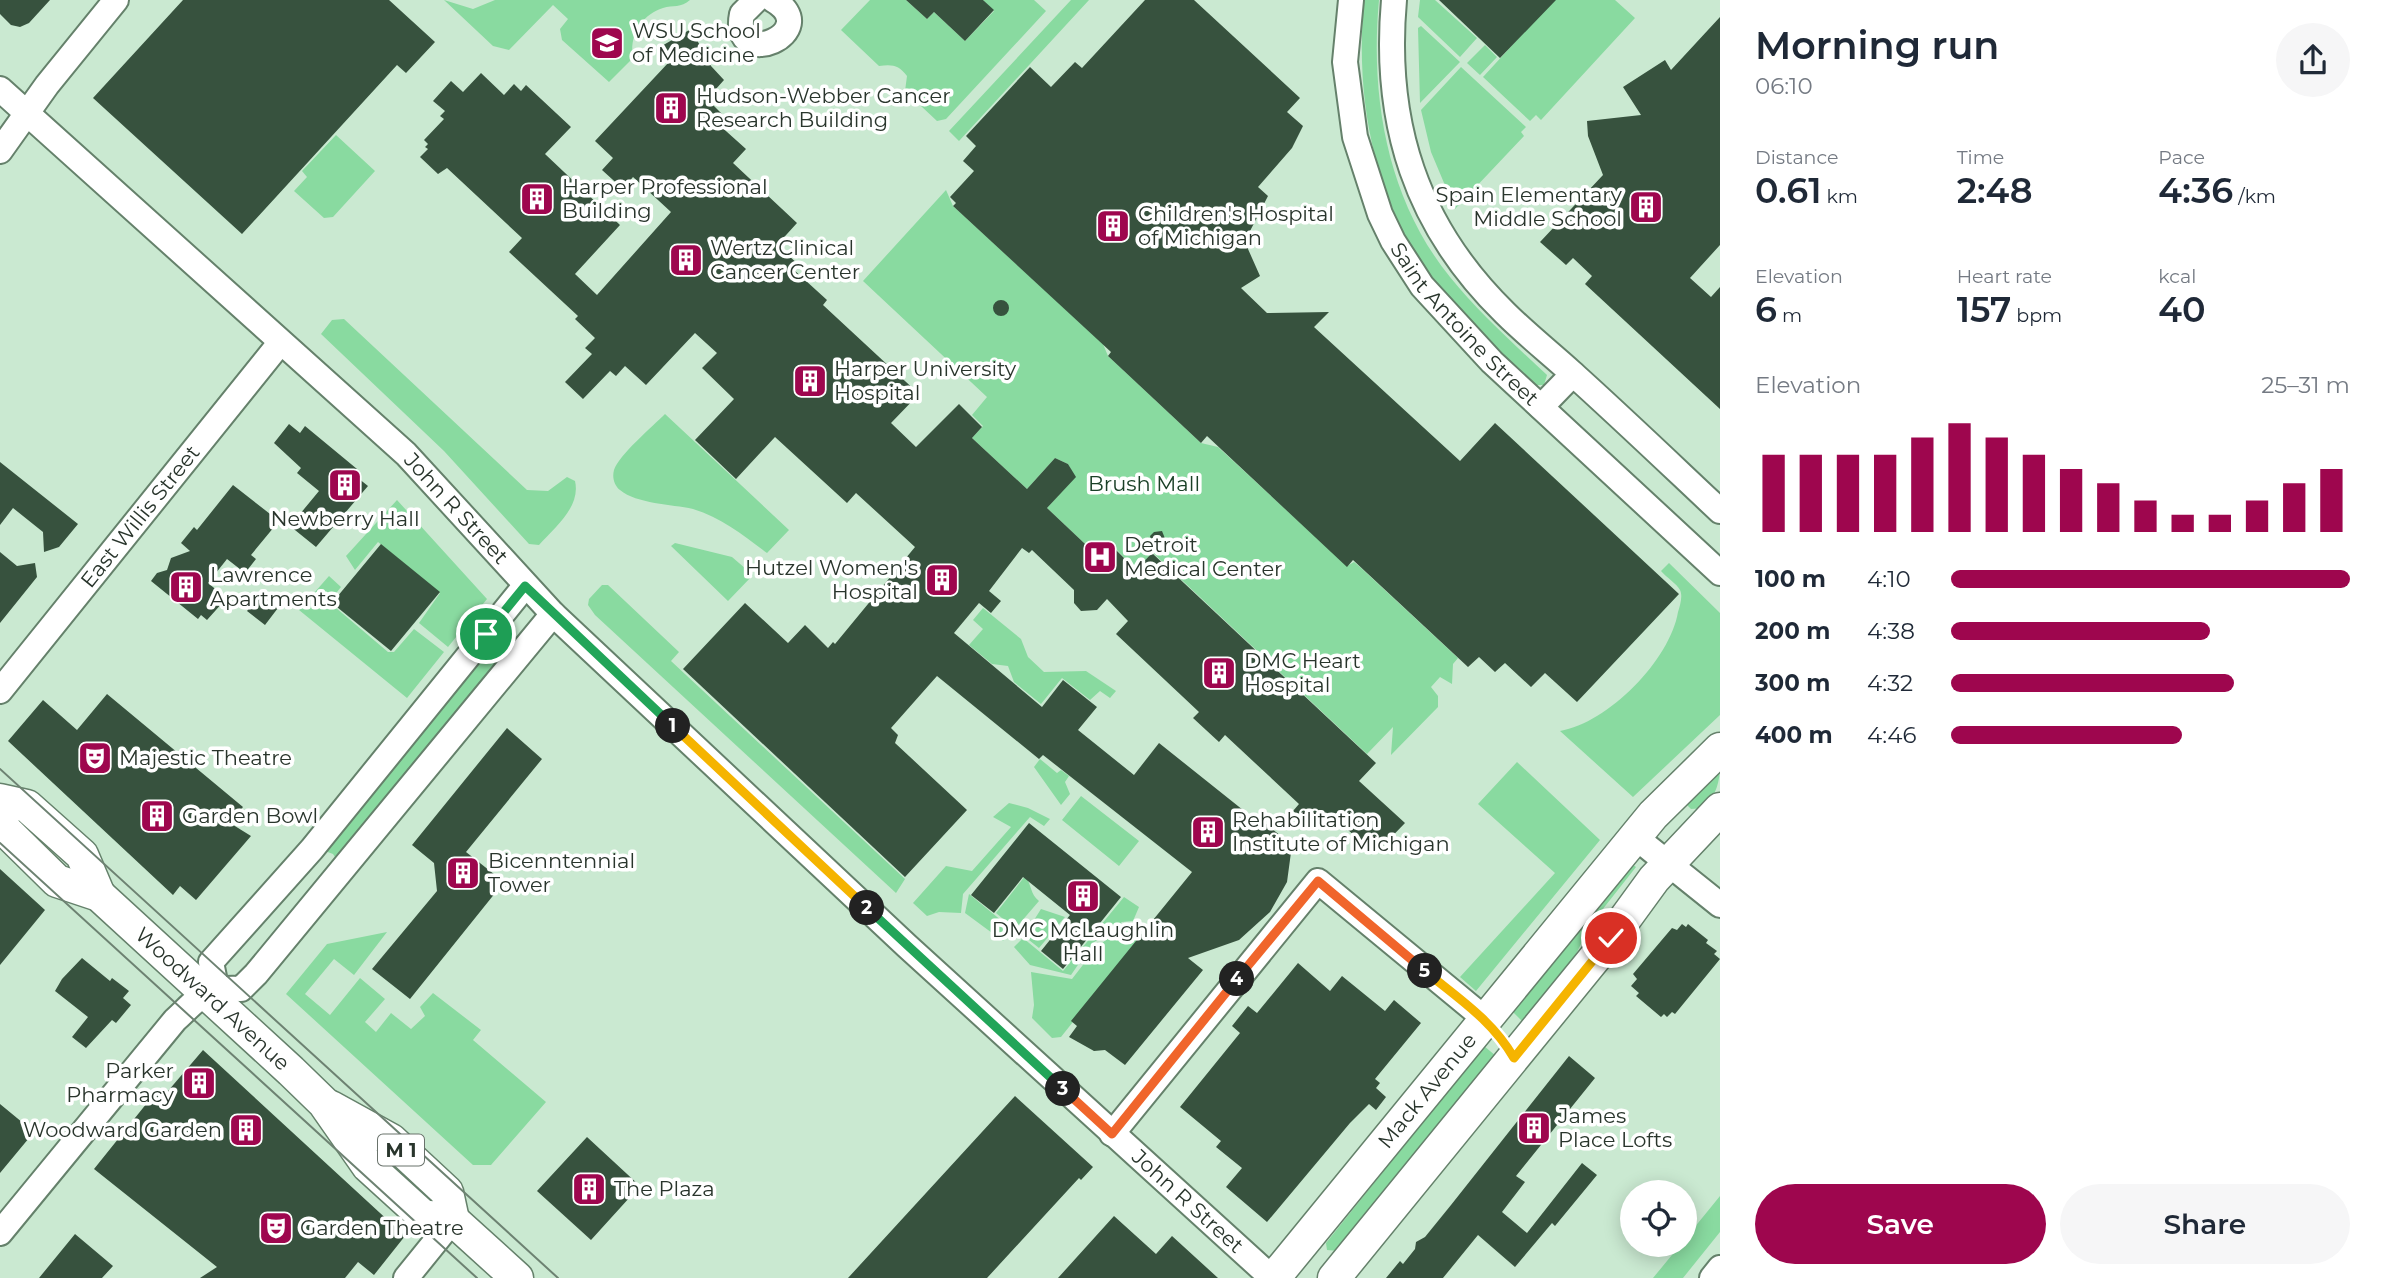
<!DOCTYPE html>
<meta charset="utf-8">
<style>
body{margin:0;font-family:Montserrat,sans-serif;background:#f6f6f7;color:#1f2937;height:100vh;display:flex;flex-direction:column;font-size:26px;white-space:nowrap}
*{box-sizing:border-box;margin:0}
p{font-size:23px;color:#747a83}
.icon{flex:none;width:38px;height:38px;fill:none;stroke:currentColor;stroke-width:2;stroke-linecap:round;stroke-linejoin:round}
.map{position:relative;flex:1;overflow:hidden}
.panel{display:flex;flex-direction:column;background:#fff;width:665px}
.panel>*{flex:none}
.tools{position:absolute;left:1620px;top:1180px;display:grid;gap:14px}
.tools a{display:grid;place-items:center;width:77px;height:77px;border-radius:50%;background:#fff;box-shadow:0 4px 18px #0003;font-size:35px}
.pin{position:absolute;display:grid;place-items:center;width:60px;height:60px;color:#fff;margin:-30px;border:4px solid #fff;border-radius:50%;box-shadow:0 2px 7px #0007}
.km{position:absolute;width:35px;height:35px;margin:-18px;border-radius:50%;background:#222;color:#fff;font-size:19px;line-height:35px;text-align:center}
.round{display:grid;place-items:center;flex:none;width:74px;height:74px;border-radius:37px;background:#f6f6f7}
.head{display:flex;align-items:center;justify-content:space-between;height:119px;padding:0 35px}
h1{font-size:38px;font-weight:600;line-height:52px}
.figures{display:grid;grid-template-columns:repeat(3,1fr);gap:10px;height:119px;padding:7px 35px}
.figures div{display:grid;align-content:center}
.figures b{font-size:35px;font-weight:600}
.figures small{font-size:19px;font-weight:400}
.figures p{font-size:19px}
.chart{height:196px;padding:14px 35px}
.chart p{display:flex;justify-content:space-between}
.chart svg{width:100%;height:126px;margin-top:7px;stroke:#9e064e;stroke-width:6}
.button{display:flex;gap:14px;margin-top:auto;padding:14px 35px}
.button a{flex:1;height:80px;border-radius:42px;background:#9e064e;color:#fff;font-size:28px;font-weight:600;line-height:80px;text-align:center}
.button a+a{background:#f6f6f7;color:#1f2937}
ul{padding:0 35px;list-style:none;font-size:23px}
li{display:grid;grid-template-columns:112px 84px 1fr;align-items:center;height:52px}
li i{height:18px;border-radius:9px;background:#9e064e}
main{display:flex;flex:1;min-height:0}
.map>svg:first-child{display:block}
.green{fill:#89daa0}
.building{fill:#37523e}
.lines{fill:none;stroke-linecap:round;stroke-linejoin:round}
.minor-casing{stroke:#65816b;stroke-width:28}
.major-casing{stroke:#65816b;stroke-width:35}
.minor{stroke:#fff;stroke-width:24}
.major{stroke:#fff;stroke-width:32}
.tram{stroke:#6d8272;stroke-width:2}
.split-1-casing{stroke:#fff;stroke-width:14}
.split-2-casing{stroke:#fff;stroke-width:14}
.split-3-casing{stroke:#fff;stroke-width:14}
.split-4-casing{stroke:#fff;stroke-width:14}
.split-5-casing{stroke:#fff;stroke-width:14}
.split-6-casing{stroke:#fff;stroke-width:14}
.split-1{stroke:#22a559;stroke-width:9}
.split-2{stroke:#f5b400;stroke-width:9}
.split-3{stroke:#22a559;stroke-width:9}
.split-4{stroke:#f0652b;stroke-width:9}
.split-5{stroke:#f0652b;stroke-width:9}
.split-6{stroke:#f5b400;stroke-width:9}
.labels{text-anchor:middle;stroke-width:7;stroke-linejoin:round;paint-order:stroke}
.shield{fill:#fff;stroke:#69726b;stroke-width:2}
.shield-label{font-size:19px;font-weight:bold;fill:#29352c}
.poi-label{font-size:21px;fill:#29352c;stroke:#fff;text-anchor:start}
.street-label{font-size:21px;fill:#29352c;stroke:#fff}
.park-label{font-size:21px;fill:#1a4027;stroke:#fff}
</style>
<main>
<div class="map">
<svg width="1720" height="1278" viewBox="0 0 1720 1278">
<rect width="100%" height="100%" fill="#cae9d1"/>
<!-- green -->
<path class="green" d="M444,0L473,9L495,0H690C681,8 673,5 663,8C641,15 629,36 633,58L609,82L562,40L560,29L568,19L553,5L509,50L493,46Z
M870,0H906L927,19L934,12L965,41L994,11L983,0H1034L1046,11L946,119L937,121L905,91L907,76C899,65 892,64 879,66L841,30Z
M1071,0H1089L959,141L949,131Z
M1364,0H1379C1370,97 1387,199 1450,277C1479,313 1513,343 1547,375L1544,385H1535C1505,357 1475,329 1448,298C1377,216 1354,107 1364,0Z
M1420,0H1435L1477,38L1460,57L1418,17Z
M1554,0H1615L1635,18L1541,120L1536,115L1530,121L1483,77Z
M1421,26L1460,62L1420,103L1418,28Z
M1485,45L1497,57L1480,75L1467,63Z
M1461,67L1526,127L1521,132L1524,136L1455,209L1431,152L1421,110Z
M336,135L375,171L333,217L324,218L294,191L307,177L302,171Z
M946,190L953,206L1103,344L1108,356L1201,443L1218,447L1347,566L1354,562L1360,567L1458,658L1453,664L1452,684L1440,677L1431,687L1438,696V707L1391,755L1393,727L1367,754L1153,553L1136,570L1114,547L1101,559L1047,508L1075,477L1068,464L1055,458L1027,489L972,438L983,426L972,415L987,397L863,281Z
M344,319L527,490L548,491L567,477L575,481C581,507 555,527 539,545L529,544L444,451L321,334L332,320Z
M665,414L789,530L767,553C743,535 722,518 693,509C671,504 637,504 620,490C614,485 612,477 614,470C619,455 653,426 665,414Z
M397,500L487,599L448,647L419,623L440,593L378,542L355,570L346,556Z
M675,543L732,557L753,575L728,601L671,546Z
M1669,563L1720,613V715L1633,797L1560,731C1608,723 1670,660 1678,612C1680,606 1683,596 1680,590C1677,584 1666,577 1661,571Z
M329,576L341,587L329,602L388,652H394L414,629L444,652L407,698L299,610Z
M602,585H608L679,652L671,661L905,879L896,893L595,615L588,605L589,599Z
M983,608L1021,639L1028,657L1044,672L1086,671L1116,691L1110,698L1100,691L1090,700L1062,678L1041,704L1014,682L1008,666L992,664L969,645L983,629L973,620Z
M489,648H497L500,659L337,860L333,854L325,851Z
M1040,759L1057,773L1061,770L1069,776L1065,782L1070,794L1061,805L1034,767Z
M1517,762L1600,840L1476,991L1460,977L1555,873L1478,804Z
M1720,765C1720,782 1716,794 1705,808L1691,809L1687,805L1686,797Z
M1081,796L1139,841L1119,866L1062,820Z
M1009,803L1028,808L1050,819L1044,826L1030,817L963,894L961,913L939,912L927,916L913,903L946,866L972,871L1011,827L993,817Z
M1632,864L1636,867L1591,924L1571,964L1524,1023L1513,1012Z
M1025,876C1032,885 1030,894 1039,901L1015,929L996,913Z
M969,894L1013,930L1003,941L965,913Z
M1124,897L1139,907L1133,921L1122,922L1093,943L1071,975L1030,965L1014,947L1023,938L1063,971Z
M1041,909L1065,917L1039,948L1024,936Z
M1135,926L1142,935L1061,1037L1052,1038L1032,1018L1034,1005L1031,972L1072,979L1096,948L1122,927Z
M387,932L354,975L334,959L305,994L330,1015L360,978L385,999L365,1022L376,1032L391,1013L411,1029L425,1016L420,1007L433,993L481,1030L473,1040L546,1102L491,1165H473L286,994L327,944Z
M1484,1046L1496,1056L1339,1251L1327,1250L1326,1243Z
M1720,1196V1232L1683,1278H1653L1681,1244H1685V1239Z"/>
<!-- building -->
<path class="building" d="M0,0H50L29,23L20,27L11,25L0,14Z
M183,0H389L435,42L406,73L397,65L242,234L93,98Z
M906,0H983L994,10L965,41L934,12L927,19Z
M1145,0H1194L1300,98L1287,112L1303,126L1292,148L1258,187L1268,196L1249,233L1248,249L1260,276L1241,288L1267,313L1329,312L1314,327L1460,461L1495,423L1679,594L1577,702L1545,673L1531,687L1505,663L1495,672L1479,657L1468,667L1353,560L1347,567L1207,436L1201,443L1108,356L1111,352L953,206L956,203L950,197L974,171L963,161L976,146L966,136L1030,67L1051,87L1075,62L1082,68Z
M1439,0H1556L1500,58Z
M1720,17V245L1690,278L1711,297L1720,287V409L1585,284L1592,276L1573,258L1566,265L1540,242L1603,175L1588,136L1587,121L1641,115L1623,87L1665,60L1671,70Z
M691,29L711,66L724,80L707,99L724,116L717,123L746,149L733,163L797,223L777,245L799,265L794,270L827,300L823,305L919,394L891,423L916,447L959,404L982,427L972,438L1027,489L1055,458L1068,464L1076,477L1047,508L1101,559L1113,547L1136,570L1152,553L1376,763L1359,781L1405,823L1375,854L1329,813L1314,830L1293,811L1299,804L1225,735L1219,742L1193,718L1199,712L1116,634L1128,621L1107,599L1097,610L1081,611L1074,603V590L1032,550L1029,553L1022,548L989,591L1001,601L991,613L979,603L954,633L1042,707L1063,680L1097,707L1078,730L1134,775L1159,743L1253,818L1255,815L1292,845L1287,882L1270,912L1239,940L1188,958L1203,970L1125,1065L1105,1050L1094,1051L1069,1037L1077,1026L1071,1021L1192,872L1043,755L1039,759L937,676L891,728L898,735L895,743L967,810L905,877L683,669L745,603L788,643L805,625L828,648L833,642L835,644L915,547L856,493L847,503L775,437L736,479L695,440L734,399L702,368L717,353L695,333L646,385L625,366L616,376L610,371L583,399L565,382L592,354L585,348L595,338L575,319L578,316L509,252L522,238L447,168L438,174L420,157L428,149L425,147L428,144L424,140L444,119L440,116L445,111L433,101L451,81L463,92L481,73L504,95L514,84L521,91L526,85L571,127L545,154L620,225L575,274L597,295L671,212L633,177L623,189L602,170L613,158L595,141L669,62L660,47Z
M993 308a8 8 0 1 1 16 0a8 8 0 1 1-16 0Z
M289,424L300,433L305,426L357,469L353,474L368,486L316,547L290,526L319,491L297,473L301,468L274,443Z
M0,462L78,524L59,547L44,552L43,532L13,508L0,525Z
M233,485L279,521L251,555L256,559L245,573L227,559L208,583L219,592L217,595L224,601L207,620L201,615L198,619L151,581L157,573L167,570L171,558L190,551L181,543L194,527L197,530Z
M1162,531L1166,541L1155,554L1150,536L1154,532Z
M381,544L440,592L391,651L332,603Z
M0,552L17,566L35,563L37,577L0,623Z
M264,590L281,604L265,625L247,611Z
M107,694L243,807L230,823L251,836L196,900L180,886L173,895L8,741L43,700L77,730Z
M507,728L542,759L466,852L504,882L410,999L372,969L437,891L434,863L412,845Z
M1029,823L1121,897L1063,969L1041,951L1070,915L1023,877L994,913L971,895Z
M0,869L45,910L0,965Z
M1682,924L1686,927L1688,924L1708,940L1706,943L1717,951L1714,954L1720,959L1675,1014L1672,1012L1667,1017L1664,1014L1661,1017L1636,996L1639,993L1631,986L1637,979L1633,974L1672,928L1677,930Z
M82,958L110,981L112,978L129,991L123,998L131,1005L116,1023L112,1020L86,1048L72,1037L88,1017L55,991L62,979Z
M1298,963L1330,991L1342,976L1385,1011L1394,1000L1421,1023L1375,1079L1380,1083L1376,1088L1386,1097L1376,1110L1369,1104L1350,1123L1267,1222L1226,1187L1242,1168L1216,1147L1221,1141L1180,1107L1240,1033L1232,1026L1248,1006L1257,1013Z
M203,1050L405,1236L374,1275L358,1262L345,1278H200L217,1267L94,1169L155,1093L162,1098Z
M1569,1056L1595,1078L1516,1176L1525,1182L1502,1212L1527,1233L1582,1163L1597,1175L1555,1226L1552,1223L1515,1267L1478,1235L1443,1278H1386L1400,1261L1403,1264L1415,1249L1416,1242L1425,1237L1451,1205Z
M1015,1096L1093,1167L1081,1180L1079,1178L987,1278H848Z
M0,1104L34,1132L0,1173Z
M587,1137L640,1186L591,1240L537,1191Z
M1114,1216L1156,1254L1172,1236L1218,1278H1058Z
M75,1234L113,1266L102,1278H39Z"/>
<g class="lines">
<!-- minor casing -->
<g class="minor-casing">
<g id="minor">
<path d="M756,0L742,14C730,74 826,31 773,0"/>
<path id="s1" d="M1351,0L1345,62L1355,137L1380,214L1393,241L1422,286L1492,362L1720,573"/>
<path d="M1394,0C1383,123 1416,226 1505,313C1526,334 1550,353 1572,373C1622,418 1671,465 1720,511"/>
<path id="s2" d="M0,89L406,454L553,614L907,946L1272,1278"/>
<path d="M0,151L47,85L116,0"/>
<path d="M1541,407L1573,374"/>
<path id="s3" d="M0,691L280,343"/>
<path d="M1634,836L1720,905"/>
<path d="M216,987L211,962L312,849L525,586"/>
<path d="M1112,1134L1318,881L1484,1018"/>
<path d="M0,1233L175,1020C201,996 204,987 241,989L256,974L553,614"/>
<path d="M406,1278L453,1220"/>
<path d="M1712,1278L1720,1268"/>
</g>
</g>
<!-- major casing -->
<g class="major-casing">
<g id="major">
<path d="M0,800L27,806L82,855L99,895"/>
<path id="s4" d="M0,818L5,830L57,881L99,895L291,1071L324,1103L368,1166L423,1216L453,1220L517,1278"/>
<path d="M331,1107L391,1140L447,1192L453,1220"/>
<path id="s5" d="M1274,1278L1653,815L1720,749"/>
<path d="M1334,1278L1611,938L1654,879L1720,809"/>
</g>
</g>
<!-- minor -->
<use href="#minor" class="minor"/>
<!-- major -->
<use href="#major" class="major"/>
<!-- tram -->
<path class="tram" d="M0,769L558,1278
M0,843L477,1278"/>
</g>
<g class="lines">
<!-- split-1 casing -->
<g class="split-1-casing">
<path id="split-1" d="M486,634L525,586L673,726"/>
</g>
<!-- split-2 casing -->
<g class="split-2-casing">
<path id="split-2" d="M673,726L867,908"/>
</g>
<!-- split-3 casing -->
<g class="split-3-casing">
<path id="split-3" d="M867,908L1063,1089"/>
</g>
<!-- split-4 casing -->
<g class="split-4-casing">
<path id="split-4" d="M1063,1089L1112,1134L1237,979"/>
</g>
<!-- split-5 casing -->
<g class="split-5-casing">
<path id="split-5" d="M1237,979L1318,881L1425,971"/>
</g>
<!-- split-6 casing -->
<g class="split-6-casing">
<path id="split-6" d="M1425,971C1459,999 1492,1020 1514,1058L1611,938"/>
</g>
<!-- split-1 -->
<use href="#split-1" class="split-1"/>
<!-- split-2 -->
<use href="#split-2" class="split-2"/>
<!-- split-3 -->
<use href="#split-3" class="split-3"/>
<!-- split-4 -->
<use href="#split-4" class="split-4"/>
<!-- split-5 -->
<use href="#split-5" class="split-5"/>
<!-- split-6 -->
<use href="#split-6" class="split-6"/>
</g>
<!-- icons -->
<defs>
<g id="university-square" transform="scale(1.75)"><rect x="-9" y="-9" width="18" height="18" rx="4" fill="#9e064e" stroke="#fff"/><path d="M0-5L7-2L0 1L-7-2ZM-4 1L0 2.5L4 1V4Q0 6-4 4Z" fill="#fff"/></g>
<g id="building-square" transform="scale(1.75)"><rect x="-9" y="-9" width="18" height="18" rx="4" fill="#9e064e" stroke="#fff"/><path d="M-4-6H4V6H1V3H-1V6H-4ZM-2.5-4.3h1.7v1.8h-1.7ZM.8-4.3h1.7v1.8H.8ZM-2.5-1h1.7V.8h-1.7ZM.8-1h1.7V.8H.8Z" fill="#fff"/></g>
<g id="hospital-square" transform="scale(1.75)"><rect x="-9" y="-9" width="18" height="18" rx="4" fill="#9e064e" stroke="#fff"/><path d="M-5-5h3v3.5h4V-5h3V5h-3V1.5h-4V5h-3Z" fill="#fff"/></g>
<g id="theatre-square" transform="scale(1.75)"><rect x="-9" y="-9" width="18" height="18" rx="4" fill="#9e064e" stroke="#fff"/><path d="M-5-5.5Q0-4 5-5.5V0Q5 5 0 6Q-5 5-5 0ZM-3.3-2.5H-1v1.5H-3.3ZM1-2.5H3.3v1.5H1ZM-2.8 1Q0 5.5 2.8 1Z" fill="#fff"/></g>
</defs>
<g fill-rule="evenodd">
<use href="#university-square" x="607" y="43"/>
<use href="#building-square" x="671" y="108"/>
<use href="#building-square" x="537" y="199"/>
<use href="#building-square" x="1646" y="207"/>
<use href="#building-square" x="1113" y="226"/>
<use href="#building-square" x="686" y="260"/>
<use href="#building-square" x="810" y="381"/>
<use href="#building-square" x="345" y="485"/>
<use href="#hospital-square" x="1100" y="557"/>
<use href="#building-square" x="942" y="580"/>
<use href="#building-square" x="186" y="587"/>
<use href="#building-square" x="1219" y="673"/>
<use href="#theatre-square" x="95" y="758"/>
<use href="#building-square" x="157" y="816"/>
<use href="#building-square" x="1208" y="832"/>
<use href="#building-square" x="463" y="873"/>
<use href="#building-square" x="1083" y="896"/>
<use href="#building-square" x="199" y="1083"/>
<use href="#building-square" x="1534" y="1128"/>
<use href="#building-square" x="246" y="1130"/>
<use href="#building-square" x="589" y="1189"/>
<use href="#theatre-square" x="276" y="1228"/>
</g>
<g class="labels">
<!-- shield labels -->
<rect class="shield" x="378" y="1134.5" width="46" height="31" rx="5"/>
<g class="shield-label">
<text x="401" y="1157">M 1</text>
</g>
<!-- poi labels -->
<g class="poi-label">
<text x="632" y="38">WSU School<tspan x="632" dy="24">of Medicine</tspan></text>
<text x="696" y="103">Hudson-Webber Cancer<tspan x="696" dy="24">Research Building</tspan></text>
<text x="562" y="194">Harper Professional<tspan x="562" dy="24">Building</tspan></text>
<text x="1622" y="202" text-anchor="end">Spain Elementary<tspan x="1622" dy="24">Middle School</tspan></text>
<text x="1138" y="221">Children's Hospital<tspan x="1138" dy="24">of Michigan</tspan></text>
<text x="710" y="255">Wertz Clinical<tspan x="710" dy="24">Cancer Center</tspan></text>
<text x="834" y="376">Harper University<tspan x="834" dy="24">Hospital</tspan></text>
<text x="345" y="526" text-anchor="middle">Newberry Hall</text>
<text x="1124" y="552">Detroit<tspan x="1124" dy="24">Medical Center</tspan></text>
<text x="918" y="575" text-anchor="end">Hutzel Women's<tspan x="918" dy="24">Hospital</tspan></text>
<text x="210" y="582">Lawrence<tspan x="210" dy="24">Apartments</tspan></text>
<text x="1244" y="668">DMC Heart<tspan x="1244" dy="24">Hospital</tspan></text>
<text x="119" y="765">Majestic Theatre</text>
<text x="182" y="823">Garden Bowl</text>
<text x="1232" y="827">Rehabilitation<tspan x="1232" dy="24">Institute of Michigan</tspan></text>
<text x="488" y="868">Bicenntennial<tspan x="488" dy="24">Tower</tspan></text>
<text x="1083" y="937" text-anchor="middle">DMC McLaughlin<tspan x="1083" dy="24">Hall</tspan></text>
<text x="174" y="1078" text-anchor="end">Parker<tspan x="174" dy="24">Pharmacy</tspan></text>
<text x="1558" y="1123">James<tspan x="1558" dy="24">Place Lofts</tspan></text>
<text x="222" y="1137" text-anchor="end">Woodward Garden</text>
<text x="614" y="1196">The Plaza</text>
<text x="300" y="1235">Garden Theatre</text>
</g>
<!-- street labels -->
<g class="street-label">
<text dy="7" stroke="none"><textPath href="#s1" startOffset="359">Saint Antoine Street</textPath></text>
<text dy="7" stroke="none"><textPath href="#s2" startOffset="620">John R Street</textPath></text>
<text dy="7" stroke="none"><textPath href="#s3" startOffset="224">East Willis Street</textPath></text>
<text dy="7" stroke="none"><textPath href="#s4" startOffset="284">Woodward Avenue</textPath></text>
<text dy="7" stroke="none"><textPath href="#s5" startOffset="242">Mack Avenue</textPath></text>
<text dy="7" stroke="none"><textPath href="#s2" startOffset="1628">John R Street</textPath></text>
</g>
<!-- park labels -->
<g class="park-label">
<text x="1144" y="491">Brush Mall</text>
</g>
</g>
</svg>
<div class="tools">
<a><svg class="icon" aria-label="locate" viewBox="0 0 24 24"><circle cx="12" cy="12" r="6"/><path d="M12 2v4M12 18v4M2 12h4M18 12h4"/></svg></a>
</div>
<div class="pin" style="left:486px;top:634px;background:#1e9e55"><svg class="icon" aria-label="arrive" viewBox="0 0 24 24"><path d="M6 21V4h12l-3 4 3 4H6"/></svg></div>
<div class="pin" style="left:1611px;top:938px;background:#d93025"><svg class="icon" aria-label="check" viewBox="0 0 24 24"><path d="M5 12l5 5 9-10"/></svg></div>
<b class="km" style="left:673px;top:726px">1</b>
<b class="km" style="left:867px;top:908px">2</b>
<b class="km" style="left:1063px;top:1089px">3</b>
<b class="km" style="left:1237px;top:979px">4</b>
<b class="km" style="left:1425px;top:971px">5</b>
</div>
<section class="panel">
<div class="head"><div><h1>Morning run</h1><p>06:10</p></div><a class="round"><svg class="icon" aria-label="share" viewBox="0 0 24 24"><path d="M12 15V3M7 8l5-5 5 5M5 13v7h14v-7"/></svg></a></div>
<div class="figures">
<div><p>Distance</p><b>0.61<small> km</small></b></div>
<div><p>Time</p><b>2:48</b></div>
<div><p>Pace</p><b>4:36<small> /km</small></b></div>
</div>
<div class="figures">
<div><p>Elevation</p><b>6<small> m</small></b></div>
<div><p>Heart rate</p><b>157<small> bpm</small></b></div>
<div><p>kcal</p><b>40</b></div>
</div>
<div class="chart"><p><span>Elevation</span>25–31 m</p>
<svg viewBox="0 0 160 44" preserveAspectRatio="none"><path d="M5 44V17M15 44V17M25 44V17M35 44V17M45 44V11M55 44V6M65 44V11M75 44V17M85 44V22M95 44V27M105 44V33M115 44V38M125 44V38M135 44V33M145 44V27M155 44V22"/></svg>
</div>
<ul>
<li><b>100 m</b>4:10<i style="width:100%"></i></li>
<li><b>200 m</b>4:38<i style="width:65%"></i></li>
<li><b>300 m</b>4:32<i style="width:71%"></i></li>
<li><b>400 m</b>4:46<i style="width:58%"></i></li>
</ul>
<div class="button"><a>Save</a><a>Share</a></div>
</section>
</main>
